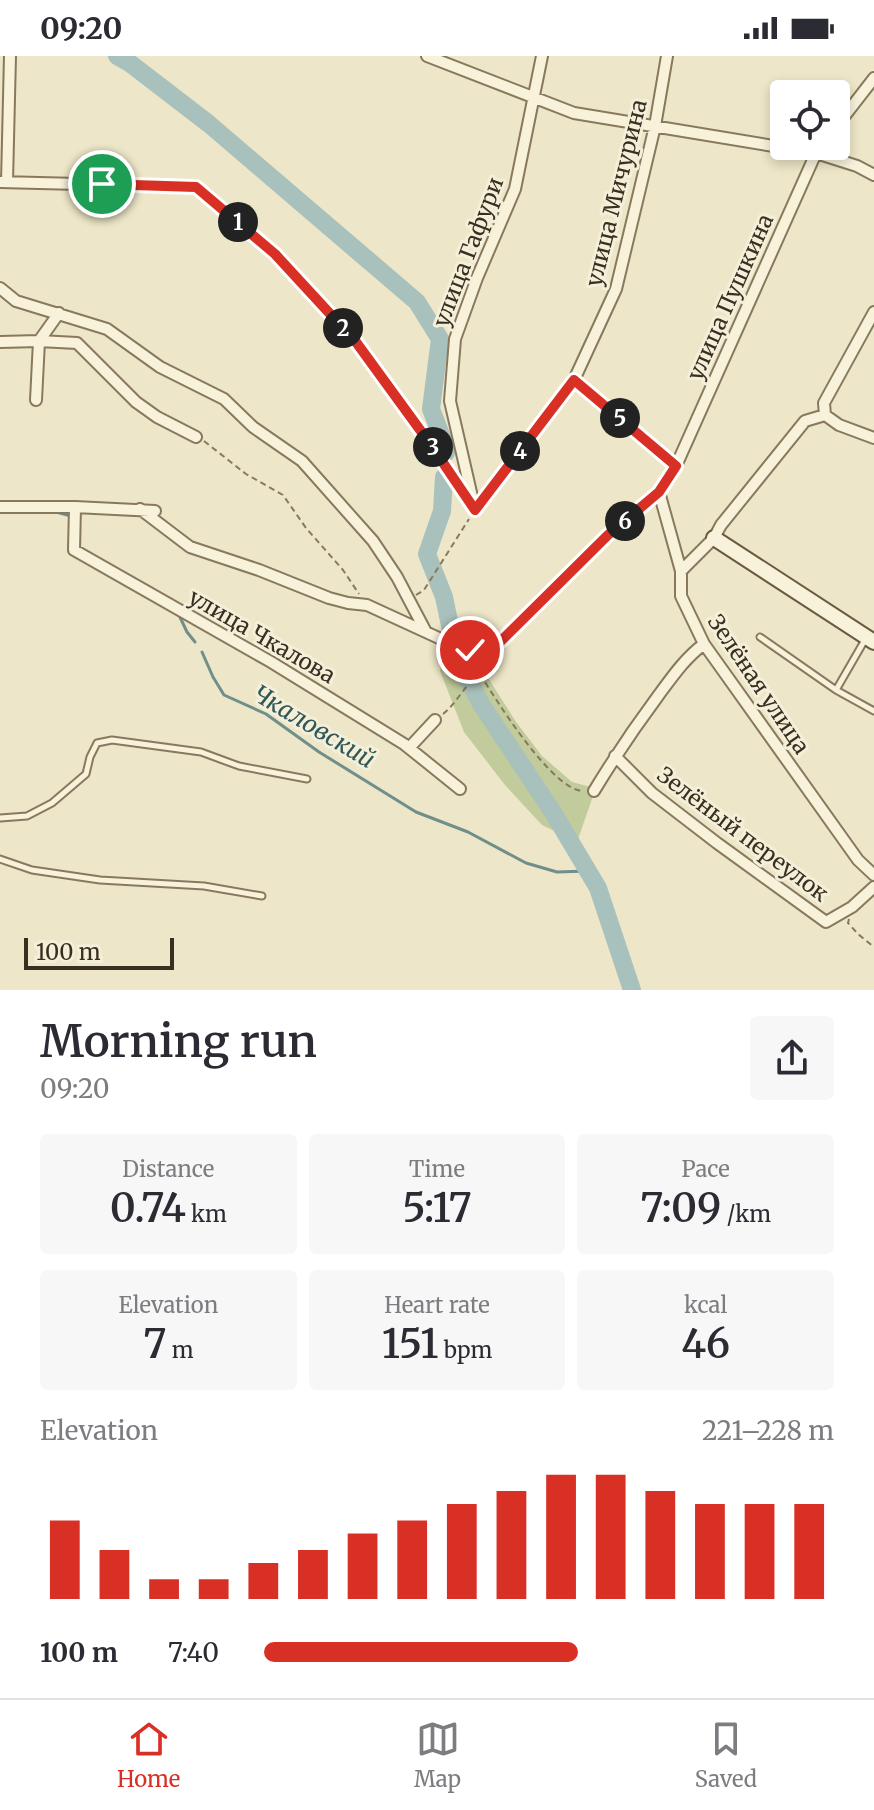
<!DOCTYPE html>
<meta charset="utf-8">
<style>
body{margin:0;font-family:Merriweather,serif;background:#f7f7f7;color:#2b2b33;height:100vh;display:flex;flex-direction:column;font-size:30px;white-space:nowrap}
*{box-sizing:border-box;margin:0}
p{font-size:26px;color:#7c7c81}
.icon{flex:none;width:44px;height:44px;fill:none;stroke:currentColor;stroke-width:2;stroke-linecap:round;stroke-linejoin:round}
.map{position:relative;height:934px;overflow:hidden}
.details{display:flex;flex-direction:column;background:#fff;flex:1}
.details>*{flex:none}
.fabs{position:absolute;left:770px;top:24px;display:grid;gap:16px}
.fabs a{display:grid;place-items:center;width:80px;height:80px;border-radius:8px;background:#fff;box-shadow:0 4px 12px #0003;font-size:40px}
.scale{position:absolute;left:24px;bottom:20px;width:150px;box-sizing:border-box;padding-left:8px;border:4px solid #392f21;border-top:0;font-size:22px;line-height:28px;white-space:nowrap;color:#392f21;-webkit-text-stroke:6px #f4efd8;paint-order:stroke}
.pin{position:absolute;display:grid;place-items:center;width:68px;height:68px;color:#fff;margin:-34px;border:4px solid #fff;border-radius:50%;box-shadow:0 2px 8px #0007}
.km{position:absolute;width:40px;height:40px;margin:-20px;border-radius:50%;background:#222;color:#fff;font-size:22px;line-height:40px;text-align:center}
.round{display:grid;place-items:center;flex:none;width:84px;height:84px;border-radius:8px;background:#f7f7f7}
.head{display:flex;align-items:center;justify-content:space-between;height:136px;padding:0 40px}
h1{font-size:44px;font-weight:600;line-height:60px}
.stats{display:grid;grid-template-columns:repeat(3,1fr);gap:12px;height:136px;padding:8px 40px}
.stats div{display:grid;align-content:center;border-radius:8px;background:#f7f7f7;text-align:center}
.stats b{font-size:40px;font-weight:600}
.stats small{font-size:22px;font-weight:400}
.stats p{font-size:22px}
.chart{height:224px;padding:16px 40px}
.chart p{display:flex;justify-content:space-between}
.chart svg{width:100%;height:144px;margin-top:8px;stroke:#d93025;stroke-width:6}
ul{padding:0 40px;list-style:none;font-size:26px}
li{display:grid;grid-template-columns:128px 96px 1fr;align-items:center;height:60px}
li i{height:20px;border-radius:10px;background:#d93025}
.status{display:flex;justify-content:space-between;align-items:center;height:56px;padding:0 40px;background:#fff;direction:ltr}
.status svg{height:22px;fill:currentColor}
.dock{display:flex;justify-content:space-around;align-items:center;height:112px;border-top:2px solid #e1e1e2;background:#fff;font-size:22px;color:#7c7c81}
.dock a{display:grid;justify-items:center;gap:4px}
.dock .selected{color:#d93025}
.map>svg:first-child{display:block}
.green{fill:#c1cb9c}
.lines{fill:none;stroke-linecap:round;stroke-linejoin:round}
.stream{stroke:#708f8b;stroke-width:3}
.river{stroke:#a9c1bc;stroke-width:18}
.lane-casing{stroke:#88795e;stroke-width:9}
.street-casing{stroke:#88795e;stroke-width:14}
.secondary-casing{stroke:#6a5a41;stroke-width:18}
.path{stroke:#88795e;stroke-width:2;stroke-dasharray:6 4;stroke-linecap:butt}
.lane{stroke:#f8f2db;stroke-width:5}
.street{stroke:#f8f2db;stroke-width:10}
.secondary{stroke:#f8f2db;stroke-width:14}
.route-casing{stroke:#fff;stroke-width:16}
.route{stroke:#d93025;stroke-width:10}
.labels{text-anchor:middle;stroke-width:6;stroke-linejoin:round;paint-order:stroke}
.street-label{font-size:22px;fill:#392f21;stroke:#f4efd8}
.water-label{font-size:24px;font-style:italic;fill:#315758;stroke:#f4efd8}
</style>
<div class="status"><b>09:20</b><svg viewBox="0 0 49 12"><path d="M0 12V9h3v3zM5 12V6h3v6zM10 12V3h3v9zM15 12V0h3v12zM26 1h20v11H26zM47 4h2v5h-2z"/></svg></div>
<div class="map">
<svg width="874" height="934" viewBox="0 0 874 934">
<rect width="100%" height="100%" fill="#ede6c8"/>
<!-- green -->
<path class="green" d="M443,598H465L485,617L516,666L542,700L572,726L591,731L593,740L577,786L542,769L505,729L464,676L440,615Z"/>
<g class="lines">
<!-- stream -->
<path class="stream" d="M56,456L71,460
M179,559L187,576L195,586
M202,596L213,621L224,639L266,658L319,696L416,756L468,776L526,807L557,816L588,815"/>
<!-- river -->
<path class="river" d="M117,0L131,8L209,68L417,246L440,283L431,353L446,392V397
M444,421L442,455L427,498L444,541L457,603L481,648L554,758L598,832L632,934"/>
<!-- lane casing -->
<g class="lane-casing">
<path id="lane" d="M760,581L836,634L874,655
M836,634L866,582
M0,762L27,760L52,747L86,718L90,701L97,687L112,684L201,696L239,710L307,723
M0,803L32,814L100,824L204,830L262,840"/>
</g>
<!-- street casing -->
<g class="street-casing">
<path id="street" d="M427,0L574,57L816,97L857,110L874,119
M836,71L874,22
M0,126L196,131L275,198L356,286L431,389L475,454L574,324L616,233L655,70L667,0
M7,126L10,0
M0,232L16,245L107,273L160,311L224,343L253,371L302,405L373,485L397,521L426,576
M0,286L39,285L59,257
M574,324L676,410L816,97L822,90
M36,344L39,285L77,287L136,346L157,361L196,381
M825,359L839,369L874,382
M659,436L681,515V540L704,588L858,804L874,819
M473,445L450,345L455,283L477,222L515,133L542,0
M0,451H75L155,455
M75,451L74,494L271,606L404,688L460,733
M140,453L190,491L259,514L329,542L348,547L367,549L454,589L474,595L488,594L501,585L608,479L659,436L676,410
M681,515L714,482L721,469L805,365L825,359L824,347L874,256
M409,692L435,664
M615,700L652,737L717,787L826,866L852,851L874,831
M594,735C614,702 635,671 658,640C672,621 685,602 704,588"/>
</g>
<!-- secondary casing -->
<g class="secondary-casing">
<path id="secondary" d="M714,482L874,586"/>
</g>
<!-- path -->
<path class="path" d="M204,385L246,418L283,439L306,472L343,514L359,538
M416,539L424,534L469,463
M480,618C496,644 552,734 583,735
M443,658C458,646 463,630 480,618V608L478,605
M849,863L848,867L858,878L874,891"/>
<!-- lane -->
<use href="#lane" class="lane"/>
<!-- street -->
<use href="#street" class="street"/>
<!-- secondary -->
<use href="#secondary" class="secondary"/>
</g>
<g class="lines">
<!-- route casing -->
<g class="route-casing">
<path id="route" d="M102,128L196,131L275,198L356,286L431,389L475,454L574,324L676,410L659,436L608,479L501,585L488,594H470"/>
</g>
<!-- route -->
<use href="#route" class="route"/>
</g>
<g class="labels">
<!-- street labels -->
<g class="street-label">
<text transform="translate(616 137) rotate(-76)" y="8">улица Мичурина</text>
<text transform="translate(468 196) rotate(-69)" y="8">улица Гафури</text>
<text transform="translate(730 241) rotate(-66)" y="8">улица Пушкина</text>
<text transform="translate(262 580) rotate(30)" y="8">улица Чкалова</text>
<text transform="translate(759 628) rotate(56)" y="8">Зелёная улица</text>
<text transform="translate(743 778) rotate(37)" y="8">Зелёный переулок</text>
</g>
<!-- water labels -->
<g class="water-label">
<text transform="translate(314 671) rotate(31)" y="8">Чкаловский</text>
</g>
</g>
</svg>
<div class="fabs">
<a><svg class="icon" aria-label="locate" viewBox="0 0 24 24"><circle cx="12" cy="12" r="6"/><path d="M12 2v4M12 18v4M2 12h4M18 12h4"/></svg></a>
</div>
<div class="scale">100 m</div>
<div class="pin" style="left:102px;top:128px;background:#1e9e55"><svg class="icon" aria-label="arrive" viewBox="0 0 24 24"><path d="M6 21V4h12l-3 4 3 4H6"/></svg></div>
<div class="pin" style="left:470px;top:594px;background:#d93025"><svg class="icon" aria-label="check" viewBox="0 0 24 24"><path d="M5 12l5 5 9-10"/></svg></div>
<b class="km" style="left:238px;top:166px">1</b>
<b class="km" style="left:343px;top:272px">2</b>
<b class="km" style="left:433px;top:391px">3</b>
<b class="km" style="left:520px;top:395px">4</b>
<b class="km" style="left:620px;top:362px">5</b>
<b class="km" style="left:625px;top:465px">6</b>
</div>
<section class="details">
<div class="head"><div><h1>Morning run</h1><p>09:20</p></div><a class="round"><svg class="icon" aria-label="share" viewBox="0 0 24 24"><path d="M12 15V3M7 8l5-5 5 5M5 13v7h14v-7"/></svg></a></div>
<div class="stats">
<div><p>Distance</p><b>0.74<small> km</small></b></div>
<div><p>Time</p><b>5:17</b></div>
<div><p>Pace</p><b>7:09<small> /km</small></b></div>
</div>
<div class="stats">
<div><p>Elevation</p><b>7<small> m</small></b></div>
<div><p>Heart rate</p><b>151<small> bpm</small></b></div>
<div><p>kcal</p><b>46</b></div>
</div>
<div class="chart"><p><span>Elevation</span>221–228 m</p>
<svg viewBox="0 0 160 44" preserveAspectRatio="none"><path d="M5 44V20M15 44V29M25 44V38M35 44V38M45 44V33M55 44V29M65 44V24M75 44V20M85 44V15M95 44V11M105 44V6M115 44V6M125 44V11M135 44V15M145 44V15M155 44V15"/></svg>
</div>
<ul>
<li><b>100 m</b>7:40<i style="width:55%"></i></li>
</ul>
</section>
<nav class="dock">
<a class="selected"><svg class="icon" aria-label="home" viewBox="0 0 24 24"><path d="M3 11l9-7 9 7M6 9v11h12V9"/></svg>Home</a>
<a><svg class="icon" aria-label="map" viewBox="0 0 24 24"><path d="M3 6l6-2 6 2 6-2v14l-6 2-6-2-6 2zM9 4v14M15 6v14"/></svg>Map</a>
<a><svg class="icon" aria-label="saved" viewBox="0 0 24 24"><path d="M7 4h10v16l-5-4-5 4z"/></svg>Saved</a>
</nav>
